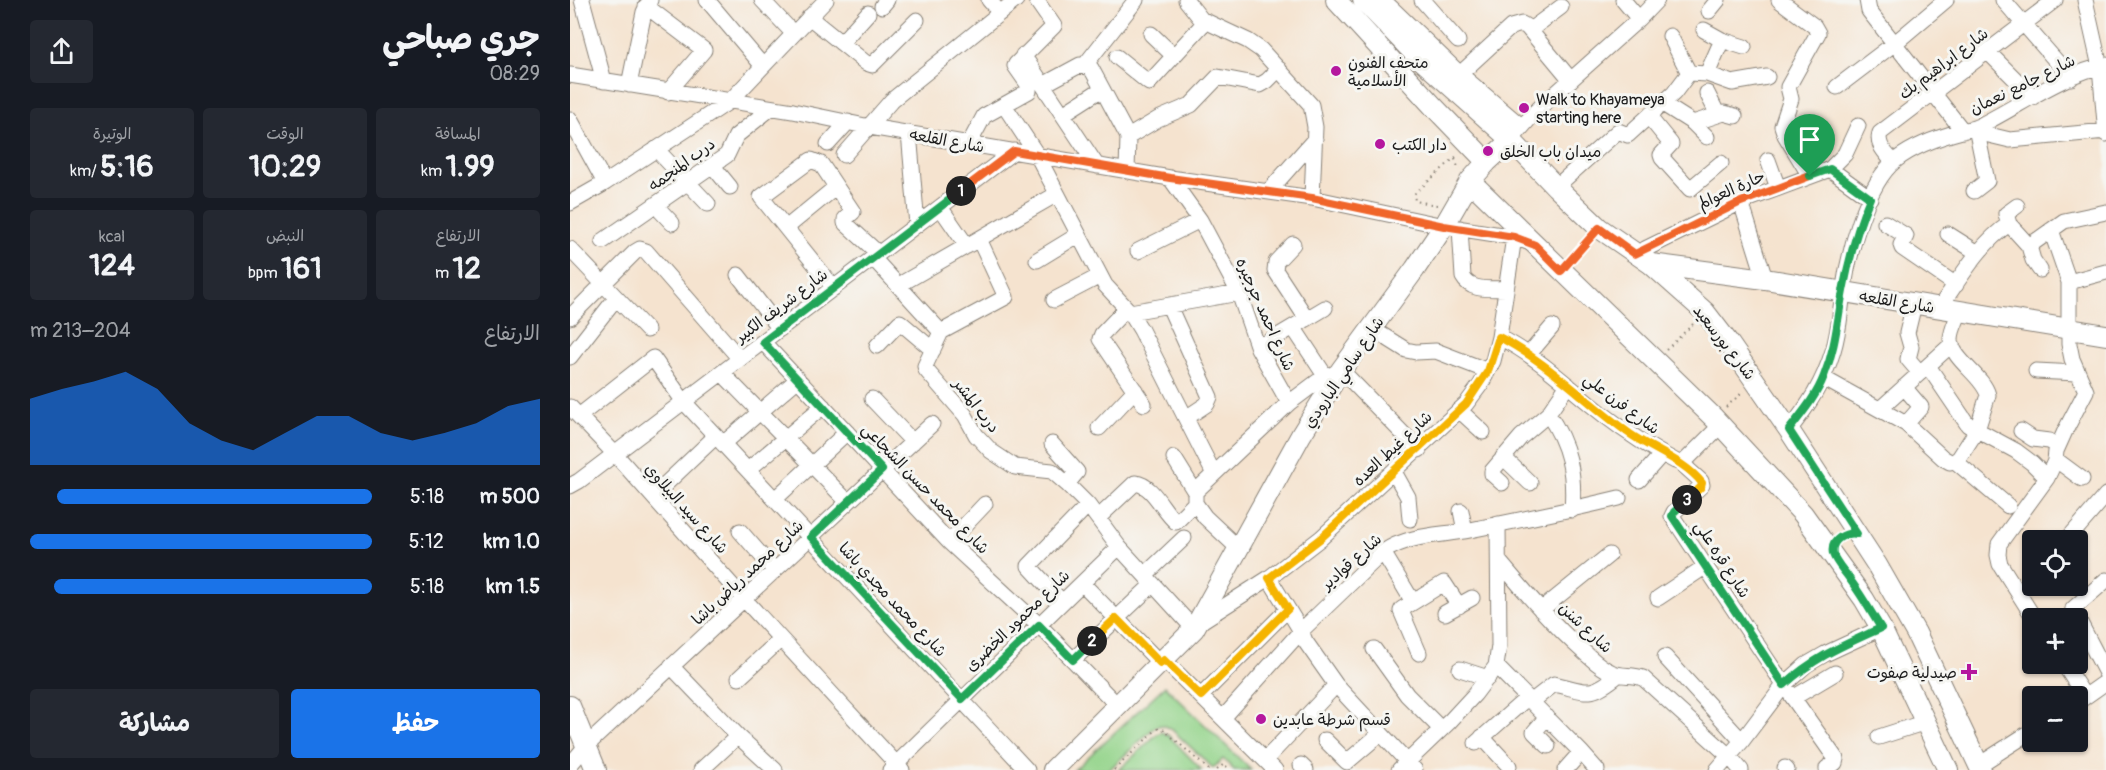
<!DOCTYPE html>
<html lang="ar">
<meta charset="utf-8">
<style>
body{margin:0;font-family:Pangolin,"Playpen Sans Arabic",sans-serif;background:#242831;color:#f1f3f6;direction:rtl;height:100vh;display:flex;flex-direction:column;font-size:22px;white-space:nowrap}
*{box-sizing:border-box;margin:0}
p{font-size:20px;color:#9ea1a6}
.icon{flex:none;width:33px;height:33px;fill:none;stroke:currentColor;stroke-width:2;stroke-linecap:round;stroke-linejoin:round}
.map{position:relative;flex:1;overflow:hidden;direction:ltr}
.details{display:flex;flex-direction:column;background:#171b24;width:570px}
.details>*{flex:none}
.tools{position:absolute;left:1452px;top:530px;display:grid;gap:12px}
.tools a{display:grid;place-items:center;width:66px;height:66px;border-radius:6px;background:#171b24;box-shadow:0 2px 4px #0004;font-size:30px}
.pin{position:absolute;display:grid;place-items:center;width:51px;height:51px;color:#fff;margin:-62px -26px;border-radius:50% 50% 50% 0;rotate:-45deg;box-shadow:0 0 6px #0007}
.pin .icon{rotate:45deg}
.km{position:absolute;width:30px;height:30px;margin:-15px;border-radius:50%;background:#222;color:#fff;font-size:16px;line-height:30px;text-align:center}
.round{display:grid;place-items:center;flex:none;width:63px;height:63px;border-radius:6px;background:#242831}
.summary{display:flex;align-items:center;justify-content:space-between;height:102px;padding:0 30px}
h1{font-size:33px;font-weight:700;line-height:45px}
.figures{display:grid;grid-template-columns:repeat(3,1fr);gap:9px;height:102px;padding:6px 30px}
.figures div{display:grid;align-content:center;border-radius:6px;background:#242831;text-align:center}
.figures b{font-size:30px;font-weight:700}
.figures small{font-size:16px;font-weight:400}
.figures p{font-size:16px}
.chart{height:168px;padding:12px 30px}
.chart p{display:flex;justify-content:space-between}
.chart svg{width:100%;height:108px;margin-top:6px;fill:#1a73e8;opacity:.7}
.button{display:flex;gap:12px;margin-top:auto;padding:12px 30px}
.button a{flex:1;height:69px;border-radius:6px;background:#1a73e8;color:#fff;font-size:24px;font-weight:700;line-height:69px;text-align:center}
.button a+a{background:#242831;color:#f1f3f6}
ul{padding:0 30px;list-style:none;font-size:20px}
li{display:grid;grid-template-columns:96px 72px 1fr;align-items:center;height:45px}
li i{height:15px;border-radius:8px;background:#1a73e8}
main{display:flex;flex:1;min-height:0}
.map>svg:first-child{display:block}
.green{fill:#94d48b;stroke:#587854;stroke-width:1.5}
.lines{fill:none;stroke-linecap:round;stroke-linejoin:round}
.minor-casing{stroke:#888076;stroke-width:17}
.major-casing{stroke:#888076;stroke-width:22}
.path{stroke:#888076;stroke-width:2;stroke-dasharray:1.5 4.5;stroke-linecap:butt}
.minor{stroke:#fff;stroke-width:15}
.major{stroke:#fff;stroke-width:20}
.split-1-casing{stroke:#fff;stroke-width:12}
.split-2-casing{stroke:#fff;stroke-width:12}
.split-3-casing{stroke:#fff;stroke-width:12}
.split-4-casing{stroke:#fff;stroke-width:12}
.split-1{stroke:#f0652b;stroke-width:8}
.split-2{stroke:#22a559;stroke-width:8}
.split-3{stroke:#f5b400;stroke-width:8}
.split-4{stroke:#22a559;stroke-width:8}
.poi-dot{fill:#b5179e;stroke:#f6f6f2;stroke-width:2}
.labels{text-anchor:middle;stroke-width:6;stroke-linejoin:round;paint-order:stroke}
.poi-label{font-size:16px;fill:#1c1c1c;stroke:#f6f6f2;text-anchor:start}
.street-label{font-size:16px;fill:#1c1c1c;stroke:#f6f6f2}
</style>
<main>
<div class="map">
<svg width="1536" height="770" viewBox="0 0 1536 770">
<rect width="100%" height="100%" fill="#f6f6f2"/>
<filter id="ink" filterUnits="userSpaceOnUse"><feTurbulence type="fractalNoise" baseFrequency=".0167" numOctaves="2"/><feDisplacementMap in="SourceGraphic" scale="12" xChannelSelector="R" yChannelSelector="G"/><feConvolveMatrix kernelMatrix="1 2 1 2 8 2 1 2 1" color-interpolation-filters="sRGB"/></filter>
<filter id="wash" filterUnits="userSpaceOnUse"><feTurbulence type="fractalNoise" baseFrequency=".008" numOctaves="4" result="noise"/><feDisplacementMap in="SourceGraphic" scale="24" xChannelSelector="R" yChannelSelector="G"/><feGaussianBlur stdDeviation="1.35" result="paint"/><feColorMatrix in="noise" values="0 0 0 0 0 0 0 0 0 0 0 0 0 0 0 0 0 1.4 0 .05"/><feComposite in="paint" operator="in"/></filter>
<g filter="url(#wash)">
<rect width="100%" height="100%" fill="#f5e3cf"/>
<!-- green -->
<path class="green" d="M595,686L681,770H664L653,759L643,768L601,729L592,725L585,727L539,770H504Z
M592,732L598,735L632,770H549L587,734Z"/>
</g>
<g filter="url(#ink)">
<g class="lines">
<!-- minor casing -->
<g class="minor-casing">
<path id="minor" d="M12,0L34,81
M137,0L192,65
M192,0L223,33
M419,0L430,13
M616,0L631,19L678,41L691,50L741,105L745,127L742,198
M813,0L890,74L951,126
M852,0L888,41
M1053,0L1069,19
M1209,0L1244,26L1248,33L1218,87L1221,99L1212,126L1215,135L1240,176
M1297,0L1299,11L1393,131
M1433,0L1501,78
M1515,0L1530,67L1536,134
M76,6L134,50L98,92
M312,6L317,0
M1139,11L1148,0
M239,17L296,63L302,65L347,20
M960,30L991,7
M1134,30L1152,40L1174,47
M581,34L604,56
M1100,36L1119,73L1137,74L1162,83L1197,77
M271,43L298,13
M1418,52L1463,97
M453,55L527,166
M547,57L579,83L635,22
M515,65L566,0
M890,74L941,27L952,24L957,27L1001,80
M1137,74L1152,40
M0,75L223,111L300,127L600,178L742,198L874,226L944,237L963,244
M59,85L74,12L80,0
M473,85L510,65L521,68L558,137L557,171
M1267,87L1325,43L1376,0
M1137,93L1148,115
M1093,104L1123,123L1137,137
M434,105L467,155L535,285L560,312L571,330L644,474
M493,114L532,89
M1079,117L1101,144L1091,155L1092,158L1120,189L1151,163
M0,119L35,183
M1123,123L1154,113L1165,116
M1406,128L1419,135L1440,140L1536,131
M339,133L347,225
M558,137L588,119L621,105L648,77L690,85L697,81L709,69
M941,140L966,111L1069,19L1087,0
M258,144L278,122
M399,144L414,116L459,91V86L445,66L446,64L484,26L466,0
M86,149L138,204
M274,155L322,100L446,0
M1198,160L1208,188
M1323,162C1316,153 1306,145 1310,133L1485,0
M142,165L160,187
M1260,169L1300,198
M600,178L630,220L669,293L688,348L719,403
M986,187L1048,131L1058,135L1104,93L1119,73
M1404,191L1417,181L1406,128
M698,192L745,139
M1171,202L1195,279
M0,203L35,183L160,101L256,0
M85,205L102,223
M370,207L397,246
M1315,223L1336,236L1331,245L1332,248L1386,285
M1439,224L1459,246L1463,260L1470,270
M216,228L266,187
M890,228L893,277C901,292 921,288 936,289
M1378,234L1408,253
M409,239L436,297L371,332L355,366L356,370L395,415L406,435L421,451L445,467L482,471L497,484L518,505L549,547L624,629
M33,241L157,155L166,136L201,108
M723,244L706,262L705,270L737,319
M1459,246L1494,221L1536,212
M0,249L77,330
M568,251L630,220
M1065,254L1171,202L1260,169L1275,154L1288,126
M303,258L371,332
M467,260L508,235
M168,275L210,329
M1499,282L1536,272
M329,285L487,194
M264,288L191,197L241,160L251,164L283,212L275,219V223L309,254
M484,300L530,276
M1344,304L1337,333L1341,347L1338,359L1350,373
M599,306L640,397L637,404L616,418
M1369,308C1390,279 1409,244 1439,224L1436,214L1447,206
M556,309L532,334L530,339L574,404
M560,312L669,293
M0,317L65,252L70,249L76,251L170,359
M723,327L756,377
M801,328L836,350L846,352L866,351L918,371
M929,337C969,357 999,388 1034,415C1056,432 1080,448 1105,461L1111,463L1115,461L1151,425
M193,342L379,542L469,625L548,706
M307,346L330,322L363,350
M688,348L755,308
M959,354L982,327
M0,357L46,298
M1358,366L1398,425L1446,451L1462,463L1477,478
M1466,371L1507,373
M152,373L278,502
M1253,378L1336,424L1373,458L1380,462L1385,461L1438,506
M1334,387L1351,407L1336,424
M302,399L343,442
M0,407L45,454L174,599L332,770
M1310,409L1382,344
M889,410L913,432
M978,414C999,445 1005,473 1002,510
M9,416L83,358L114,402L457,770
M529,428L565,390
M1219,430C1239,405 1253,383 1263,351C1269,332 1270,313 1273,293C1278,256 1296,183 1326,160C1345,145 1369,137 1392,131C1398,129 1404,129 1409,126C1449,106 1493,74 1536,65
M1451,431L1463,439L1479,441L1488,446
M153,444L228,379
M482,444L507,472L497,484
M933,457L960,483
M604,458L625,492V503L635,517L668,548
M1485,459L1512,479
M1385,461L1389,458L1407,430L1418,395C1413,375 1381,360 1381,339C1381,330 1387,320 1390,311
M1111,463L1131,481L1132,485L1104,512L1102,516L1214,685L1266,759L1265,763L1257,768V770
M178,470L253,406
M824,472L838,497L840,519
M1069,480L1092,454
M932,483L922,474V471L951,437L978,414L998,385
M0,486L9,481L444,151
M625,492L719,403L747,382L771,370L849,450
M83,496L146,436
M205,499L277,432
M891,511L895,531
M528,518L565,483C584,485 592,511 606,522L625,503
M170,531L205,571
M1497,540L1536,495
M379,542L415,504
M813,552L843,602
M929,561C956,593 983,625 1015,653C1023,660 1031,668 1041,672C1051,677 1062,674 1073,678L1159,756L1171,770
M575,575L614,538
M699,578L731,631L735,641L766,685L845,770
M512,583L590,663
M1088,598L1136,566
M492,602L459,566L518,505
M971,610L1039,555
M875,613L902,598
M1464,618L1430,564L1428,555L1429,544L1477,478L1485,461L1486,451L1495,431L1516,391L1502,359L1499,344V282L1481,230
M1507,618L1503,609L1536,580
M1508,619L1536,673
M630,622L699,578L751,538L896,404L911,384L923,361L929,337L944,237
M804,649L837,695L871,729
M849,653L831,611L832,609L874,583L889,606
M1095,657L1172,741
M503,660L583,584
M594,660L705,770
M1493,663L1515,697
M101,666L168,736L205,770
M926,666L1011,752L995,770
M890,669L918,678
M169,678L211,639
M631,696L718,609
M1223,698L1265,673
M1509,701L1536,682
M961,702L984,684C1017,691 1019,699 1048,675
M977,717L964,732L978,746
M653,718L731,631L813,552C840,534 870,536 900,530C950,520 1000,510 1049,498
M912,737L939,766
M1309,737L1356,722
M755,740L777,762L811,733
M906,743L957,698
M1011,752L1027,770
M695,760L766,685
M0,765L16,746L362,424
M731,765L736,770
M1409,765L1462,731
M1215,768L1217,770
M131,770L168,736
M320,770L549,547
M829,770L880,721L905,694L926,666L929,646L928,524
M1147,770L1172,741L1214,685L1236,665L1255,654L1311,628"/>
</g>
<!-- major casing -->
<g class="major-casing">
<path id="major" d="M766,0L863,106L917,162
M793,0L846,55L941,140L986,187L1029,228L1081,264L1135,312L1158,342L1219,430L1307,565L1346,633L1411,770
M900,181L1144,418L1233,514L1294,599L1311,628L1378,770
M1081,264L1195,279L1536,335
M0,706L26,770
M483,770L624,629L731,435L771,370L845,269L874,226L900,181L917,162L941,140"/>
</g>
<!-- path -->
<path class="path" d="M885,159L889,170
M867,205L845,201L844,194L889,154
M1003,258L1019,239
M1096,350L1124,323
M1156,407L1174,391
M544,770L587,729L592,728L639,770
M647,770L654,764L660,770"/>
<!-- minor -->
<use href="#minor" class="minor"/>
<!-- major -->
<use href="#major" class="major"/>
</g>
</g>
<g class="lines" filter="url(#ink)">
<!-- split-1 casing -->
<g class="split-1-casing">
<path id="split-1" d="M391,191L444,151L600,178L742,198L874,226L944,237L965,245L991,271L1029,228L1065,254L1171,202L1240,176"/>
</g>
<!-- split-2 casing -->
<g class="split-2-casing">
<path id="split-2" d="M391,191L193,342L312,470L241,537L392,699L469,625L503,660L522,641"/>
</g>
<!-- split-3 casing -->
<g class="split-3-casing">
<path id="split-3" d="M522,641L546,618L590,663L594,660L631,696L718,609L699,578L751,538L896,404L918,371L929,337C978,362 1015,402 1060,434C1083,450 1115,461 1132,483L1131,487L1117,500"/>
</g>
<!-- split-4 casing -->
<g class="split-4-casing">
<path id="split-4" d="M1117,500L1104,512L1102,516L1214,685C1246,656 1272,646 1311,628C1301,612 1292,596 1281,581C1276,573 1266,563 1263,554C1260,539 1276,532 1287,534L1219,430C1232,413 1246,397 1254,376C1266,346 1267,322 1273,291C1279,259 1287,228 1300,198L1260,169L1240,176"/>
</g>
<!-- split-1 -->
<use href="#split-1" class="split-1"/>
<!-- split-2 -->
<use href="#split-2" class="split-2"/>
<!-- split-3 -->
<use href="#split-3" class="split-3"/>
<!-- split-4 -->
<use href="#split-4" class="split-4"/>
</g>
<!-- markers -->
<g class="poi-dot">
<circle cx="766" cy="71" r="6"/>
<circle cx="954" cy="108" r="6"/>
<circle cx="810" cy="144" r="6"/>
<circle cx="918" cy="151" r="6"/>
<path d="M1396 663h6v6h6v6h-6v6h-6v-6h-6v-6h6z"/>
<circle cx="691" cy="719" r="6"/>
</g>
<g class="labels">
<!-- poi labels -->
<g class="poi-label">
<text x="778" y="68">متحف الفنون<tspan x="778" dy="18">الأسلامية</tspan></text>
<text x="966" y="105">Walk to Khayameya<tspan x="966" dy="18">starting here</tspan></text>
<text x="822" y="150">دار الكتب</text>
<text x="930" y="157">ميدان باب الخلق</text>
<text x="1387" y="678" text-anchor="end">صيدلية صفوت</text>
<text x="703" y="725">قسم شرطة عابدين</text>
</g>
<!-- street labels -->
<g class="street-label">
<text transform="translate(1373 63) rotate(-37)" y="6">شارع ابراهيم بك</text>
<text transform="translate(1452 84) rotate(-26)" y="6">شارع جامع نعمان</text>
<text transform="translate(377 140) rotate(10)" y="6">شارع القلعه</text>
<text transform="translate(111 164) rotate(-36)" y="6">درب المنجمه</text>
<text transform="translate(1161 189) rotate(-24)" y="6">حارة العوالم</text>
<text transform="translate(1327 301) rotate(9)" y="6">شارع القلعه</text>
<text transform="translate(211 305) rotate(-37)" y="6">شارع شريف الكبير</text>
<text transform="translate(696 314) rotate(66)" y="6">شارع احمد جرجيره</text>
<text transform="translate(1155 342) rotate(52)" y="6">شارع بورسعيد</text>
<text transform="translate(773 372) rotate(-56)" y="6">شارع سامي البارودي</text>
<text transform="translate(1052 403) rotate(37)" y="6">شارع فرن علي</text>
<text transform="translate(407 405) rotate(52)" y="6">درب المشر</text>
<text transform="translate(822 448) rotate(-43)" y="6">شارع غيط العده</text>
<text transform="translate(356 488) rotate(46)" y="6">شارع محمد حسن الشجاعي</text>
<text transform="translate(117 508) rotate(48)" y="6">شارع سيد البيلاوي</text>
<text transform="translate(1153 559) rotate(57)" y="6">شارع قره علي</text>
<text transform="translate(781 561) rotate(-42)" y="6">شارع قوادير</text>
<text transform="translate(177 572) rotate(-43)" y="6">شارع محمد رياض باشا</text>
<text transform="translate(323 599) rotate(47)" y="6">شارع محمد مجدي باشا</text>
<text transform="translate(447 620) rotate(-44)" y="6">شارع محمود الخضرى</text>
<text transform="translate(1016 627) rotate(43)" y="6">شارع شنن</text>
</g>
</g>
</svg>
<div class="tools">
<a><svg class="icon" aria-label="locate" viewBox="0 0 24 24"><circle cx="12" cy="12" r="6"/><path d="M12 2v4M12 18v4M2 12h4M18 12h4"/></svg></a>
<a>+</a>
<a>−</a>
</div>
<div class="pin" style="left:1240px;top:176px;background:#1e9e55"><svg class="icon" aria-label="arrive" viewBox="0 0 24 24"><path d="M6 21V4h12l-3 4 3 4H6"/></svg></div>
<b class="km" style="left:391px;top:191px">1</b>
<b class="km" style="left:522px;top:641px">2</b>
<b class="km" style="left:1117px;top:500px">3</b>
</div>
<section class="details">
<div class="summary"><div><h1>جري صباحي</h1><p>08:29</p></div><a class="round"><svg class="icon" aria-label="share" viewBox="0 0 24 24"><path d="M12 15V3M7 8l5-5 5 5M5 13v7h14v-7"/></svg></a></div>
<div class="figures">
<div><p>المسافة</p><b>1.99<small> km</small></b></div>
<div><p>الوقت</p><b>10:29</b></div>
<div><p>الوتيرة</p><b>5:16<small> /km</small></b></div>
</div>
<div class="figures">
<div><p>الارتفاع</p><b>12<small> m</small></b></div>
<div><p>النبض</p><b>161<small> bpm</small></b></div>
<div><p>kcal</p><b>124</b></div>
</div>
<div class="chart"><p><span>الارتفاع</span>204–213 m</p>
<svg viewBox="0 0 160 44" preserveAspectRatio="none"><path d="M0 44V17L10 13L20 10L30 6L40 13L50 27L60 34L70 38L80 31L90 24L100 24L110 31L120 34L130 31L140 27L150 20L160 17V44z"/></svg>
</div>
<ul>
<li><b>500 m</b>5:18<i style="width:92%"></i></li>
<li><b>1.0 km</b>5:12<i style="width:100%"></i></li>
<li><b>1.5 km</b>5:18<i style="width:93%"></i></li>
</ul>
<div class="button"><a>حفظ</a><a>مشاركة</a></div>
</section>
</main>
